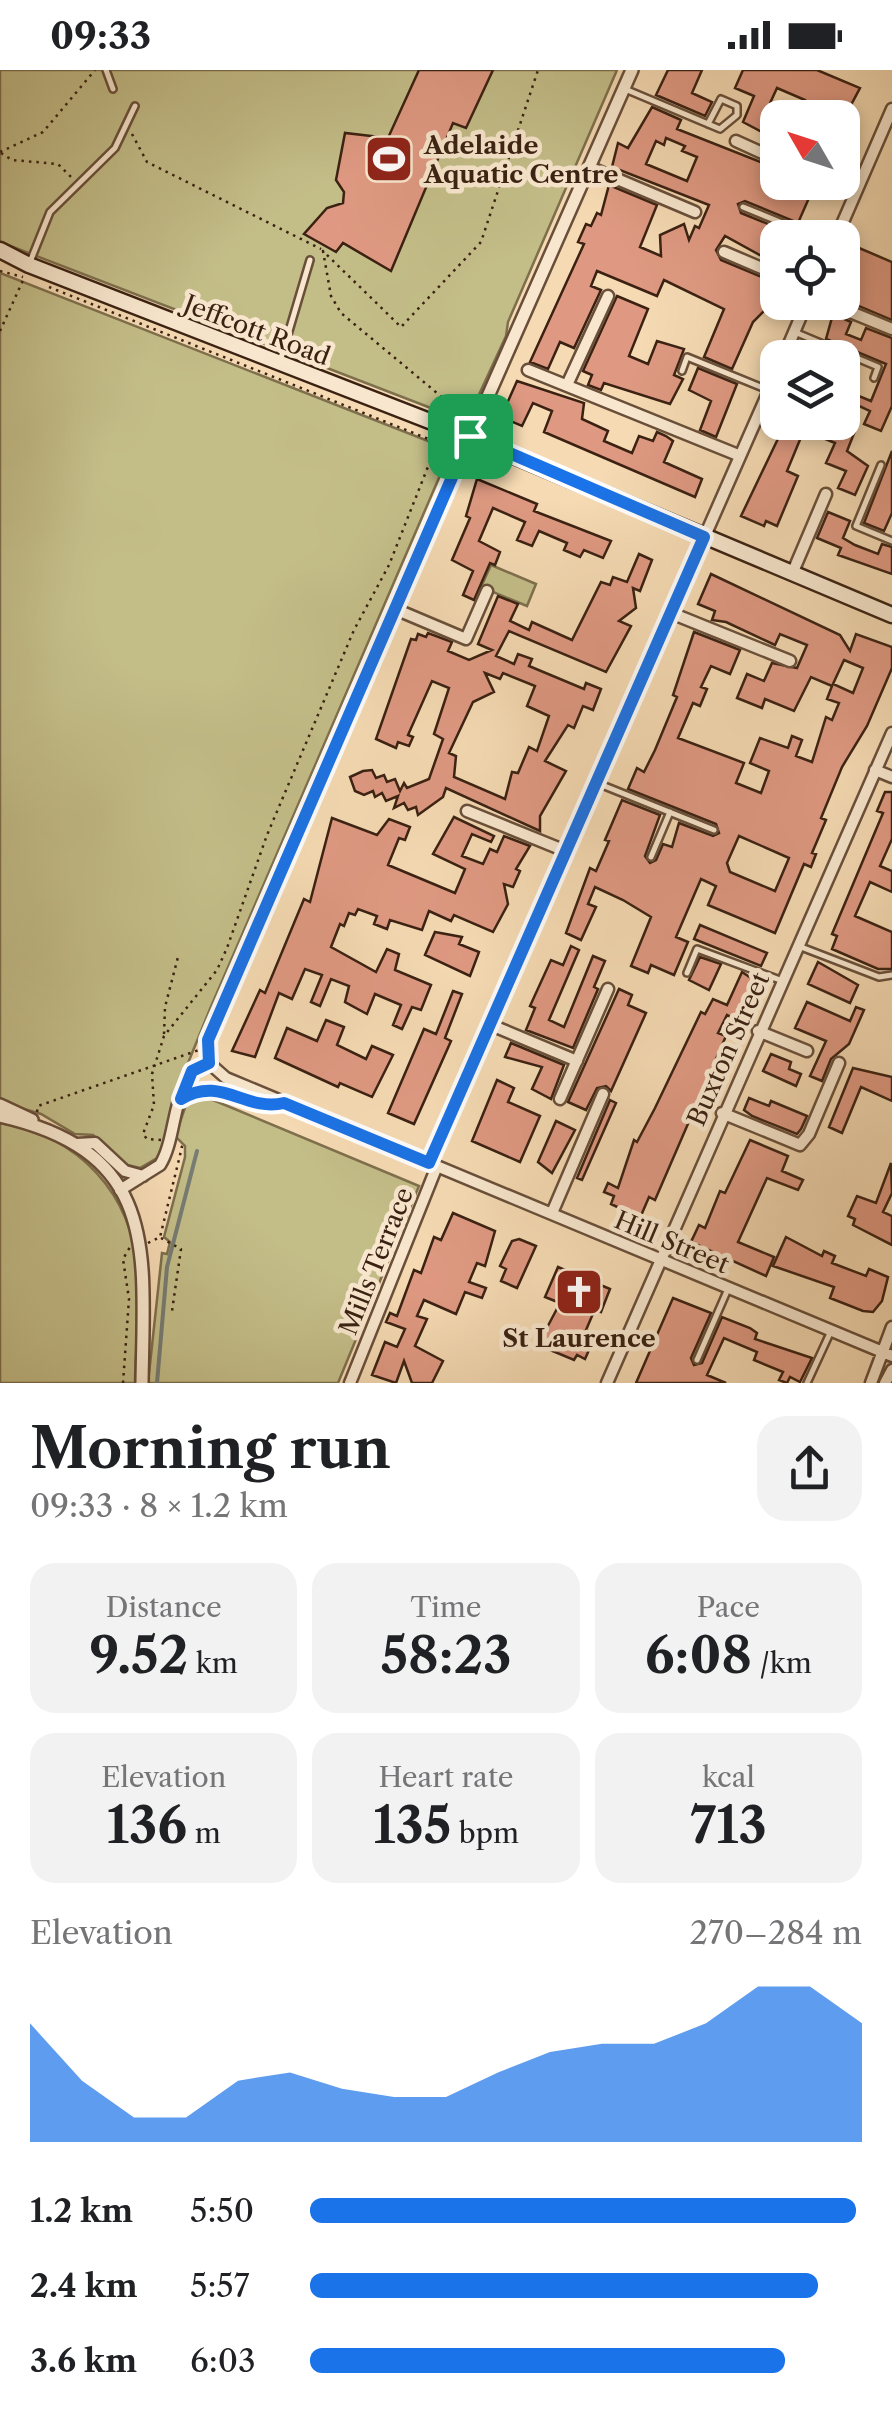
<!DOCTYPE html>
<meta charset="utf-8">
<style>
body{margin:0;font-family:"Libre Caslon Text",serif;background:#f2f2f2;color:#202124;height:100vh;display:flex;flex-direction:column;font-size:38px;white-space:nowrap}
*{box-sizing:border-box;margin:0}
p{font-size:32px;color:#757577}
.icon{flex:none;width:55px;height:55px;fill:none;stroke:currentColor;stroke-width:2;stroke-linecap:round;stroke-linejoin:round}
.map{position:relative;height:1313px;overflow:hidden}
.details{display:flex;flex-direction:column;background:#fff;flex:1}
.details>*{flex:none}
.needle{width:65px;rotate:309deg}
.tools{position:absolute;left:760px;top:30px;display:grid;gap:20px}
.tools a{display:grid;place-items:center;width:100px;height:100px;border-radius:20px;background:#fff;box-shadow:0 5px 15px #0003;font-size:50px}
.pin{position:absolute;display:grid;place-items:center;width:85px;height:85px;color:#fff;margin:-42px;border-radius:20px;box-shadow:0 5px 15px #0006}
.round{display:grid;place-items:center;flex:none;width:105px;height:105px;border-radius:30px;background:#f2f2f2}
.summary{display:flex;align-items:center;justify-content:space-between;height:170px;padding:0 30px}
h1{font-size:55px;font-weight:700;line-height:75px}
.figures{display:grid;grid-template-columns:repeat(3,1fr);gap:15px;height:170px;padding:10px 30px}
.figures div{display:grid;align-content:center;border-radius:25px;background:#f2f2f2;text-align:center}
.figures b{font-size:50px;font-weight:700}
.figures small{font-size:28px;font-weight:400}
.figures p{font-size:28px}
.chart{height:280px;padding:20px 30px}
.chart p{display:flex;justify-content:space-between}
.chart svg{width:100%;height:180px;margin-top:10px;fill:#1a73e8;opacity:.7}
ul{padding:0 30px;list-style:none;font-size:32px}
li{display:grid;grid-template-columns:160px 120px 1fr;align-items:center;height:75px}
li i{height:25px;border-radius:12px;background:#1a73e8}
.status{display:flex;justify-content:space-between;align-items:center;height:70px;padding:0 50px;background:#fff;direction:ltr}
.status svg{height:28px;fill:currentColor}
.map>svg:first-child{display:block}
.green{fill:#c3bd88;stroke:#7e6f4d;stroke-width:2.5}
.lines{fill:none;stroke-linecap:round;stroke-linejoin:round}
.stream{stroke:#777c74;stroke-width:4}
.building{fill:#df9982;stroke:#3a2112;stroke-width:2.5;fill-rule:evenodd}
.service-casing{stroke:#694f3a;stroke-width:10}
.minor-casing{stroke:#694f3a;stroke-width:15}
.tertiary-casing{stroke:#694f3a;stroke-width:16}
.secondary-casing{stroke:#3a2112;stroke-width:19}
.path{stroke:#3a2112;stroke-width:2.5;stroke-dasharray:2.5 5;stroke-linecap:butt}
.service{stroke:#f8e7ce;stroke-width:5}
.minor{stroke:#f8e7ce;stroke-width:10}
.tertiary{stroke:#f8e7ce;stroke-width:11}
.secondary{stroke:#f8e7ce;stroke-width:14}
.route-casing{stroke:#fff;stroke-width:20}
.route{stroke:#1a73e8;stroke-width:12}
.labels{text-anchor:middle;stroke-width:9;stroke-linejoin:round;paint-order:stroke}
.poi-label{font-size:25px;font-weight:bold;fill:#3a2112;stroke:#f8e7ce;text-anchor:start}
.street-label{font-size:25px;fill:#3a2112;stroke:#f8e7ce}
</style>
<div class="status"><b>09:33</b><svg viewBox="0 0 49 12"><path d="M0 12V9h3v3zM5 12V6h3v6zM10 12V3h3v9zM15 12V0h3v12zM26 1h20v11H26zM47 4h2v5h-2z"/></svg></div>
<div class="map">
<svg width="892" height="1313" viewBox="0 0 892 1313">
<rect width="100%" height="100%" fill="#f5dab3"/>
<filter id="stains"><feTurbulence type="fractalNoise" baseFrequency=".002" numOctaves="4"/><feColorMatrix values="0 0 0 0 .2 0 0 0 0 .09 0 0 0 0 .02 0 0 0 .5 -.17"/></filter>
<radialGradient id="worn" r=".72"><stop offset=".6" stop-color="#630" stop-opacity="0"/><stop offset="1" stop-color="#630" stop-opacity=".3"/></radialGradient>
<!-- green -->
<path class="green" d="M0,0H617L508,252L506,266L470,344L462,350L0,172Z
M0,203L451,380L210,939L184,1003L162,1078L157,1088L140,1098L123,1094L93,1065L75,1064L41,1044L0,1032Z
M491,495L536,514L527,536L481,517Z
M201,1025L419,1116L338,1313H148L162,1183L167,1184L170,1172L164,1167L185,1087V1076L175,1066L186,1035Z
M0,1053C79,1066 133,1123 138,1205C141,1240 135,1277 135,1313H0Z"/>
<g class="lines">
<!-- stream -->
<path class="stream" d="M157,1313L167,1197L197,1081"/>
</g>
<!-- building -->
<path class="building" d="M419,0H493L466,58L453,53L391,201L343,173L336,182L304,164L327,138L343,133L344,122L336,110L345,63L388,68Z
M668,0H702L692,23L712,32L705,46L656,25Z
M743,0H817L860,18L844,48H800L805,30L777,18L766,42L778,47L773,68L743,52L754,26L735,18Z
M652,37L681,50L677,59L778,99V112H816L798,153L745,131L738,134L741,143L793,164L778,168V195L725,166L716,180L721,190L776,213L766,239L753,252L732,299L704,287L724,239L664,210L657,226L597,201L591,216L601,220L574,278L560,272L548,299L530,292L584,174L578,172L586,154L591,156L597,143L601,145L609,115L657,135L640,177L661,186L660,165L684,154L689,170L695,156L699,158L709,135L612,97L618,73L628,78ZM666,68L685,76L682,81L697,87L687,111L646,94L656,71L664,75Z
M852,175L892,192V250L842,229V214L853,189L847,186Z
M617,226L648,239L629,286L648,294L657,271L684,279L674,305L683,309L670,334L604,313L601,320L588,315L592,305L583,301Z
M833,244L851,252L846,264L861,270L866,258L892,268V336L881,361L864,354L870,341L842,328V319L871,331L886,294L826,269Z
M698,298L737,314L716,367L700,360L711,331L689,320Z
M517,311L584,333L582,349L608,361L604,371L632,383L639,366L653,371L657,362L666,366L673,371L664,392L702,409L695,427L544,362L552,341L533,333L522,356L501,347Z
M786,352H835L855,361L847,381L868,396L855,425L838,418L846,401L826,393L835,373L804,360L787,401L798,406L777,456L766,451L764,456L741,446Z
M892,381V443L884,461L864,453Z
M477,409L537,434L534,441L611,471L603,488L584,480L580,487L564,480L567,473L539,461L532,476L517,470L525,452L493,438L479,471L500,482L495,495L490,493L474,530L463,525L473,501L452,490L470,448L466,446Z
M828,442L850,451L843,468L855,475L878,484L882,474L892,477V504L838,485L841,478L817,468Z
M639,484L652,490L640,521L633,518L636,538L619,551L631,556L606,602L509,561L496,586L514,594L518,584L532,589L529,596L584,619L586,613L601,619L593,640L583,636L574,658L568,655L545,691L566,701L540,746V761L446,718L443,727L418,745L416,737L408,740L404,733L394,738L398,726L386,731L382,723L375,727L373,721L364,725L355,721L350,707L363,701L372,700L376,708L384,705L387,712L395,709L400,721L404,713L407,718L429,709L443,669L434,664L449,618L432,611L408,665L413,667L409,676L398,672L396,678L376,669L411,569L416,570L418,564L426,567L428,563L452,572L448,581L469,590L492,580L478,574L498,526L518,534L510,551L529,560L532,552L572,570L601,512L610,515L613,507L627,512ZM485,603L500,609L503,603L535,616L527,636L549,646L537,681L529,677L518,703L512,702L505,729L454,707L456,686L449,683L473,632L494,622Z
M711,504L840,565L850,581L856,564L892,577V598L867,656L842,697L821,748L826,750L812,783L816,784L811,797L804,794L775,863L708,835L716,816L701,809L676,867L688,872L674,905L651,895L648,903L631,896L651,847L623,830L595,817L588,834L596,837L581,870L566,863L590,798L596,801L609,771L605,770L622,730L660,745L645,786L650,793L656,790L663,774L672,777L679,753L713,766L719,763L716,754L628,719L637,698L644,702L655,680L677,627L673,625L694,562L740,580L730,604L711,596L701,617L707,619L700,636L693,633L678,668L744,693L736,713L761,723L769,701L750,693L760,668L788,678L792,666L802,670L796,686L812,692L826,647L832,650L839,633L827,629L832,616L811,607L794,641L765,629L762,638L737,628L747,604L764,611L772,593L797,598L807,575L780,564L775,575L726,552L712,550L715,541L698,534ZM844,590L863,598L853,623L833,614ZM739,766L789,788L775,821L730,802L727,793Z
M885,722H892V769L880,796L892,801V822L870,812L855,846L892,862V899H878L832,879L837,866L832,864L883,743L877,741Z
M454,747L494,766L491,772L472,764L462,786L483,794L490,779L497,782L504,766L530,776L516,799L520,801L513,817L504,814L508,834L493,862L454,845L451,851L429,841L422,860L390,850L387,859L374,854L377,846L358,839L355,845L349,843L344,856L340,854L331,877L376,902L387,879L399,884L395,900L431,915L421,940L412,937L402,959L393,955L401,935L375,924L367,944L345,932L349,916L331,909L320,936L311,932L322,905L305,899L292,929L279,923L255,987L232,981L260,920L265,923L304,829L310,832L332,748L377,765L389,749L410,757L405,770L399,768L388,795L455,823L465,799L433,784Z
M700,855L767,883L761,896L694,869Z
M435,862L462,867L459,874L479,882L470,906L425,885Z
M571,876L579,880L549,950L564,957L593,886L605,891L594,917L598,919L573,978L526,960L535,938L530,936L551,890L563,895Z
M700,887L721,894L709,920L689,910Z
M818,892L858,915L850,933L808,914Z
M742,902L757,912L735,949L727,945L718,963L726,966L655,1130L649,1127L640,1148L611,1134L614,1126L604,1122L608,1113L618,1118L634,1070L637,1072L655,1038L701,942L705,944L713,929L727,935Z
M619,919L632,925L628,935L646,943L611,1021L606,1016L597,1018L586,1040L568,1032Z
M453,921L462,924L445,968L451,971L414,1054L388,1043L424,959L436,964Z
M807,932L850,951L856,937L864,940L849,974L831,989L822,1011L810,1006L826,971L795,958Z
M326,950L344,957L337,975L366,989L372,976L393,985L372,1027L340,1013L338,1017L275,988L287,958L317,971Z
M511,973L564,995L551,1029L532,1019L542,997L505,987Z
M771,984L791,992L789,999L801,1004L796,1016L763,1001Z
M853,998L892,1007V1031L861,1017L842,1063L829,1057Z
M497,1010L514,1018L508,1032L540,1046L520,1092L472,1071Z
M749,1028L769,1036L771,1031L807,1046L801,1059L797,1064L752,1046L744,1040Z
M610,1030L616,1033L582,1110L577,1108Z
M556,1051L575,1060L552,1103L538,1092Z
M750,1070L788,1086L782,1101L803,1110L798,1120L767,1108L738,1172L774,1187L766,1206L691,1172L699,1155L705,1158L720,1121L725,1123Z
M891,1093L892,1123L883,1142L892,1146V1175L853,1155L855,1149L848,1146L857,1126L876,1133Z
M453,1143L495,1161L485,1196L477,1193L469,1212L486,1218L482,1228L465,1222L456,1244L424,1230L417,1246L427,1249L415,1276L443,1291L432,1313H412L404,1291L396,1313L372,1305L385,1272L397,1277L405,1259L386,1252L390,1243L397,1246L414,1200L421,1203L434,1167L441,1170Z
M786,1167L822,1186L824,1181L835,1186L832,1193L866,1206L869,1199L888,1207L882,1231L873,1242L863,1241L830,1228L834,1217L773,1196Z
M519,1169L536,1176L517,1218L501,1211L506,1199L500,1196L512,1171Z
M558,1197L610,1219L601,1242L595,1239L586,1260L596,1264L585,1289L577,1285L574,1290L543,1277L546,1271L541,1269L560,1233L545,1227Z
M673,1228L711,1243L691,1288L694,1295L702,1293L722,1247L750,1258L757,1263L755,1269L812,1288L800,1312L790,1307L787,1313L779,1310L783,1302L754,1290L757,1282L724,1268L707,1305L726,1313H636Z"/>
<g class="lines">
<!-- service casing -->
<g class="service-casing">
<path id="service" d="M106,0L113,19
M625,19L720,59L737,45V36L721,29L708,54
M743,137L819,168
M30,192L50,142L115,78L135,36
M797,263L878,297L874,308
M281,288L310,190
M682,301L687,287L768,320
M881,395L856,456L892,471
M597,713L714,760
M651,787L670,742
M801,877L879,907L892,905
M687,903L697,879L780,910
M697,1290L728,1219
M807,1313L831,1261"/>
</g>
<!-- minor casing -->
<g class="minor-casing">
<path id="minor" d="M736,71L778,90
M591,98L695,142
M827,112L854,125
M836,168L892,39
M724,182L778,205
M826,232L892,259
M783,288L807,232
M528,300L738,385
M567,315L608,226
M792,504L826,424
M395,539L466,569L487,521
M671,543L790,591
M875,700L892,707
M467,741L568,782
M491,955L577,991
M758,961L807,981
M209,993L226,1008L892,1286
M209,993L208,971L470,367
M181,1029C222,1005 243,1042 283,1033
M560,1029L608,919
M722,1043L800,1075L809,1064L839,993
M77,1074L95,1073L125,1101L143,1106
M429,1093L778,300
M120,1120L160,1095C179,1065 170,1005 209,993
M552,1143L603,1024
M350,1313L437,1096
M607,1313L892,663
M871,1313L892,1257
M885,1313L892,1300"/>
</g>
<!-- tertiary casing -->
<g class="tertiary-casing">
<path id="tertiary" d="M470,367L632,0
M0,1035L32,1050
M0,1046C159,1082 144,1179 142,1313"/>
</g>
<!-- secondary casing -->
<g class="secondary-casing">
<path id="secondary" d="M0,180L29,195L450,359L892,545"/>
</g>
<!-- path -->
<path class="path" d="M132,64L147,92L321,179
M0,82L43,62L95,0
M1,83L12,90L58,94L74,110
M0,201L23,207
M49,217L451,378
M0,261L24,208
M459,348L461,343L341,243L331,226L323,181L401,257L481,172L538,0
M164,964L165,937L178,887
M37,1042L38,1036L199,980
M161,1070L147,1069L143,1064L154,1035L152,1004L164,966L217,900L227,878L267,765L354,560L389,495L433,384L449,374
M161,1168L181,1179L172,1241
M148,1173L160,1167L182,1077L178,1075
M123,1313L129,1229L123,1189L130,1177"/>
<!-- service -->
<use href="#service" class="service"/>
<!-- minor -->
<use href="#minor" class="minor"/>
<!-- tertiary -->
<use href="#tertiary" class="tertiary"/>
<!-- secondary -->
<use href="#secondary" class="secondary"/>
</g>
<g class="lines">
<!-- route casing -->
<g class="route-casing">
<path id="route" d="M470,366L704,467L429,1093L284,1033C244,1042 222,1005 181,1029L192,1001L209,993L208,970Z"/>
</g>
<!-- route -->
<use href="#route" class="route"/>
</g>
<!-- icons -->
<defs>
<g id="stadium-square" transform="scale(2.5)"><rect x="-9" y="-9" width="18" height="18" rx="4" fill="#8f2418" stroke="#f8e7ce"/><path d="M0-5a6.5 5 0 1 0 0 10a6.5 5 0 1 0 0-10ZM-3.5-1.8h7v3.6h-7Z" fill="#fff"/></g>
<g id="church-square" transform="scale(2.5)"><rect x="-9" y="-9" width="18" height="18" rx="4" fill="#8f2418" stroke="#f8e7ce"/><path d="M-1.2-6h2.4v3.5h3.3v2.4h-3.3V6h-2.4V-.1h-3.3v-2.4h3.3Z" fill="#fff"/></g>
</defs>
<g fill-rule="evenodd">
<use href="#stadium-square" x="389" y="89"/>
<use href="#church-square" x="579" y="1222"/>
</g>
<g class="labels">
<!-- poi labels -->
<g class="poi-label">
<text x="424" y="84">Adelaide<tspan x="424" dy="29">Aquatic Centre</tspan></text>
<text x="579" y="1277" text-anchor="middle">St Laurence</text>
</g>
<!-- street labels -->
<g class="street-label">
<text transform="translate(257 260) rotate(21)" y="9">Jeffcott Road</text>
<text transform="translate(728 979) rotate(-66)" y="9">Buxton Street</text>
<text transform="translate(672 1172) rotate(23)" y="9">Hill Street</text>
<text transform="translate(376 1191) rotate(-68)" y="9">Mills Terrace</text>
</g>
</g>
<rect width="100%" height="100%" filter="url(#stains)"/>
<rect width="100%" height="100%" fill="url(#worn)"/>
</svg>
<div class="tools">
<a><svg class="needle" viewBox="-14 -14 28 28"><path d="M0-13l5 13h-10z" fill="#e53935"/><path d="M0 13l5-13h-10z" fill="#757577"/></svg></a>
<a><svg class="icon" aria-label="locate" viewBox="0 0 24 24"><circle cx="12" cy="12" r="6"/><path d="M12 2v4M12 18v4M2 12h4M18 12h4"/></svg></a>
<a><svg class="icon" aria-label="layers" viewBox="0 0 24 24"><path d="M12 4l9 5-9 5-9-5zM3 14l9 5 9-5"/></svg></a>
</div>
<div class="pin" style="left:470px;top:366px;background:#1e9e55"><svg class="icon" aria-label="arrive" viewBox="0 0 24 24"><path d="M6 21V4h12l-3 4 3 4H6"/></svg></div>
</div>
<section class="details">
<div class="summary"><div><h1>Morning run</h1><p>09:33 · 8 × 1.2 km</p></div><a class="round"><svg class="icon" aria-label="share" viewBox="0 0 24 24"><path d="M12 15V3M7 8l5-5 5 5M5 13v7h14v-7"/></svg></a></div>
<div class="figures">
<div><p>Distance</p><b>9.52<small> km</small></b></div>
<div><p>Time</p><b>58:23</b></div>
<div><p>Pace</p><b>6:08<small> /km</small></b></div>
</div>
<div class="figures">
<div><p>Elevation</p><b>136<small> m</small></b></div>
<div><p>Heart rate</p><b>135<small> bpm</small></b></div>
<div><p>kcal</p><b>713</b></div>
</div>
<div class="chart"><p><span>Elevation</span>270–284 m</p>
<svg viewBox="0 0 160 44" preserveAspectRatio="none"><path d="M0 44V15L10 29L20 38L30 38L40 29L50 27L60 31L70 33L80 33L90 27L100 22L110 20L120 20L130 15L140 6L150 6L160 15V44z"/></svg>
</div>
<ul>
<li><b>1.2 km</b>5:50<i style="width:99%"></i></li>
<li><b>2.4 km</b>5:57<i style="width:92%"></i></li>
<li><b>3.6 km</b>6:03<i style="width:86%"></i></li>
</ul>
</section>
